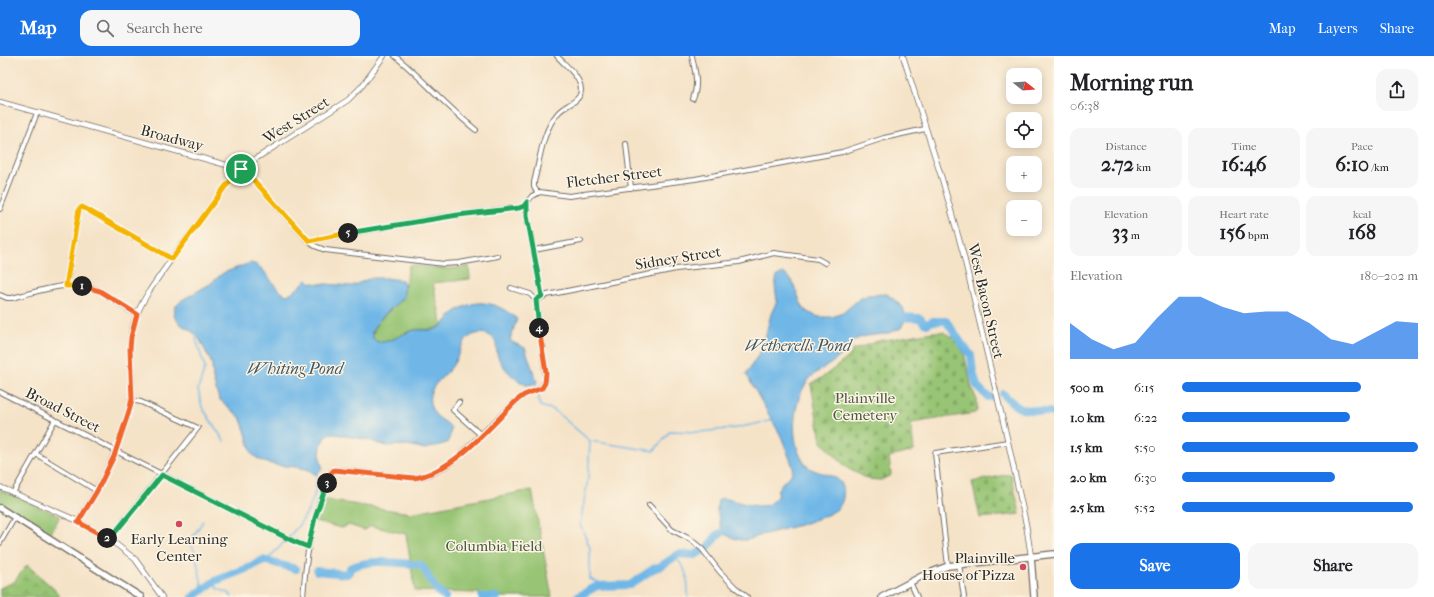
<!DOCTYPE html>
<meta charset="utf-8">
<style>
body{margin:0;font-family:"IM FELL French Canon",serif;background:#f6f6f6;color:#202124;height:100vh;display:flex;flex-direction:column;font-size:15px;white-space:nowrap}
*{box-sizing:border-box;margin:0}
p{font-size:13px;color:#757577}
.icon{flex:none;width:22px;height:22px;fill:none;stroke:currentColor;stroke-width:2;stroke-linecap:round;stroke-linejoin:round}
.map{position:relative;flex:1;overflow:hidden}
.panel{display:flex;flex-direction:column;background:#fff;width:380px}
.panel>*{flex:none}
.needle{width:26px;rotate:107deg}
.tools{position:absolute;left:1006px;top:12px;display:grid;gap:8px}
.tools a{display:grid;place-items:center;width:36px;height:36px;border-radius:8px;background:#fff;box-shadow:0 2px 10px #0003;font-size:20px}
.pin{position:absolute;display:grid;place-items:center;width:34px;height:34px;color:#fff;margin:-17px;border:2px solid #fff;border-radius:50%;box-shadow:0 1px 4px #0007}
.km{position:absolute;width:20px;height:20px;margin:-10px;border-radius:50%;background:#222;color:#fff;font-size:11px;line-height:20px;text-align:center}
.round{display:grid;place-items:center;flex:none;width:42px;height:42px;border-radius:12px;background:#f6f6f6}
.summary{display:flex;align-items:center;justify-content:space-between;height:68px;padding:0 16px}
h1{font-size:22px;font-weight:700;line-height:30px}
.stats{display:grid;grid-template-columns:repeat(3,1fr);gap:6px;height:68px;padding:4px 16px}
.stats div{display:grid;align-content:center;border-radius:10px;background:#f6f6f6;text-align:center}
.stats b{font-size:20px;font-weight:700}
.stats small{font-size:11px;font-weight:400}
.stats p{font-size:11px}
.chart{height:112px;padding:8px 16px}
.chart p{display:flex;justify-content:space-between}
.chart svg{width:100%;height:72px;margin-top:4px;fill:#1a73e8;opacity:.7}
.button{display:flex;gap:8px;margin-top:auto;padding:8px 16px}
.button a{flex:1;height:46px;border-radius:12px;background:#1a73e8;color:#fff;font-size:16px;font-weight:700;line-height:46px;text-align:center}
.button a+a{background:#f6f6f6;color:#202124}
ul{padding:0 16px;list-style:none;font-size:13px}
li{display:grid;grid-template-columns:64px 48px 1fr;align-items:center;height:30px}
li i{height:10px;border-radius:5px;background:#1a73e8}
header{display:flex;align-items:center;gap:24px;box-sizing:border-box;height:56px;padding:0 20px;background:#1a73e8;color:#fff}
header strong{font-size:19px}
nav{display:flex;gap:22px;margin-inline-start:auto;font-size:14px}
.search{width:280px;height:36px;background:#f6f6f6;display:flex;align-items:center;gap:10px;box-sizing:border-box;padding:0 14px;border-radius:12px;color:#757577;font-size:15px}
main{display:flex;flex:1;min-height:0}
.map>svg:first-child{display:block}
.wetland{fill:url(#wetland-marsh);stroke:#627850}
.cemetery{fill:url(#cemetery-stones);stroke:#627850}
.park{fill:#98c574;stroke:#627850}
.water{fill:#70b7e7;stroke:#4e7189}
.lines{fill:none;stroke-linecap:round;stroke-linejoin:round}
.stream{stroke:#70b7e7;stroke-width:1.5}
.river{stroke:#70b7e7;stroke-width:8}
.minor-casing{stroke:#726b62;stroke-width:6}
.tertiary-casing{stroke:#726b62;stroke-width:6}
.secondary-casing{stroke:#726b62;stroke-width:8}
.minor{stroke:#fff;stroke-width:4}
.tertiary{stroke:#fff;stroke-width:4.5}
.secondary{stroke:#fff;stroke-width:5.5}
.split-1-casing{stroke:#fff;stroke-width:8}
.split-2-casing{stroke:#fff;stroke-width:8}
.split-3-casing{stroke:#fff;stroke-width:8}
.split-4-casing{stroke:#fff;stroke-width:8}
.split-5-casing{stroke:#fff;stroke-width:8}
.split-6-casing{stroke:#fff;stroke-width:8}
.split-1{stroke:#f5b400;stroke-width:5}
.split-2{stroke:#f0652b;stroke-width:5}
.split-3{stroke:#22a559;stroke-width:5}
.split-4{stroke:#f0652b;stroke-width:5}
.split-5{stroke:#22a559;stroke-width:5}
.split-6{stroke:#f5b400;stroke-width:5}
.poi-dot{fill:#d1495b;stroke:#fcf5e5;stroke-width:1.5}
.labels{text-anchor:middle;stroke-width:3;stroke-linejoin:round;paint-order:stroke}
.street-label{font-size:15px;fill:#2b2b2b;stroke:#fcf5e5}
.park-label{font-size:15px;fill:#4c5941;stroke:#fcf5e5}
.poi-label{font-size:15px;fill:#2b2b2b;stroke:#fcf5e5}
.water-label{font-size:16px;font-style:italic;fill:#405563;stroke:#fcf5e5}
</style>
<header>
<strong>Map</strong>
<div class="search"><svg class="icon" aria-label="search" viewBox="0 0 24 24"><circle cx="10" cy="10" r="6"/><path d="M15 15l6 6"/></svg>Search here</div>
<nav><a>Map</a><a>Layers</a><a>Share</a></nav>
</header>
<main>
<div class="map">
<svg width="1054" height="541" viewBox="0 0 1054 541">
<defs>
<pattern id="wetland-marsh" width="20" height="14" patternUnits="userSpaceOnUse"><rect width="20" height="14" fill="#98c574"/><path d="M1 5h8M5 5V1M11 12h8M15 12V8" fill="none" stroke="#83a965"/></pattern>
<pattern id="cemetery-stones" width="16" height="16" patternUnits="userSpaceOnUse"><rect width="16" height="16" fill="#98c574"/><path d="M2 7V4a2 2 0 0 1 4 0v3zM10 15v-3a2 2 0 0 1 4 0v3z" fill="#83a965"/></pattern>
</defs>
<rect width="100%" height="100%" fill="#fcf5e5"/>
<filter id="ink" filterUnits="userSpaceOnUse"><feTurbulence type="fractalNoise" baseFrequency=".025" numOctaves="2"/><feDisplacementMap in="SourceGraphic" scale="8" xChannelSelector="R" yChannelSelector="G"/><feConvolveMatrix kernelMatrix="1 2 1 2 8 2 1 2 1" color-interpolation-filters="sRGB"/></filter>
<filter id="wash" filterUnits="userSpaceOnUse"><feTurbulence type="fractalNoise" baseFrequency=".012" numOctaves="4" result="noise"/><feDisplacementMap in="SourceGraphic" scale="16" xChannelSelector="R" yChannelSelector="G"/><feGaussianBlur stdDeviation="0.9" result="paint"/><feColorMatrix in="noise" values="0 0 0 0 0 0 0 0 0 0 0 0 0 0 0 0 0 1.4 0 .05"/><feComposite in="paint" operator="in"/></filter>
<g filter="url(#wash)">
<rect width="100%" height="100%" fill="#f5e3c8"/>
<!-- wetland -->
<path class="wetland" d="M27,509L54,533L60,541H0V532L14,526Z"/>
<!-- cemetery -->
<path class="cemetery" d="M933,276H943L955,283L964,297L972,333L977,344V355L975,357L911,367L914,395L889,401L891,419L881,424L868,423L847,412L821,385L811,328L823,321L849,301L853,294L878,285Z
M1011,418L1020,458L980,462L972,426Z"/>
<!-- park -->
<path class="park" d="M409,209C430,211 449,215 469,210L470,223L433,227L442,269C433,276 425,272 414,274C401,277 390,289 375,285L372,279L378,266L403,241Z
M0,434L60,460L50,479L0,447Z
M532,434L552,541H481L479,537L415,535L406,478L371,470L364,474L349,469L341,472L315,465L316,448L319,443L410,457Z"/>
<!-- water -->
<path class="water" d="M250,207C266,208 272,234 287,239L297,233L307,223L311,227L352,230L371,222H385L402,224L404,228C404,232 405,238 403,241C398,249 357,276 378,286C392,287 403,276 416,274C424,273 432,276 440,271C446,267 449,260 455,256C478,240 498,247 517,263L510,283L512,286L525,292L537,326L535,328L526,329C514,323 501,311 497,298C496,293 497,287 494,283C487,275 474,276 467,283C459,291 458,304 450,313C440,325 425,333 431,351C433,355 435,359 438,361C444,366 448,366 451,373L449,384L447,387L425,393L408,389L386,390L368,384L330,377C322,381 320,392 320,401C320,404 322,408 322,411C321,414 318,417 316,419C299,404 272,417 252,398L245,374L240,361L219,343L213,323L212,308L200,284L194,277L179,267L174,260L175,251L182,244L210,228L223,217Z
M783,217L792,224L802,250L807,256L819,261H832L843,257L859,243L868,239L887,238L903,251L906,262L901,272C896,274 890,277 884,278C876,279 865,279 857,283C849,287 845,296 838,302C830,309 819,314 811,321C792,341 788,388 806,409C817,421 848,415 843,441C843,445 839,452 836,454C819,465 785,473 765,478C758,480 751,484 744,484C736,484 729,481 722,476L717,454L718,444L722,442C734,444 759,454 769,448C772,446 774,443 777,441L778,433L783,426L791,419L793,411L781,380L746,318L762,293L771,258L777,245L775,230L777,220Z"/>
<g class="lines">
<!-- stream -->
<path class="stream" d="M198,281L196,283L205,312L198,333L202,351L224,385
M534,328L537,331L540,350L554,354L590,385L654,395L670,375L700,376L736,372L774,364
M590,385L588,423L580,468L590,492V523L605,529
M673,501C688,509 688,526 688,541
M267,504C291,479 318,455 317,418
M214,525L218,533L229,537L232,541
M203,534L195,496L190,486L203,465"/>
<!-- river -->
<path class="river" d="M896,261L920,262L924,267L927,268L933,265H946L962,288L971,299L973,316L977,330L988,341H991
M1003,338L1016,350L1022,353L1054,357
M317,515L347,518L349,516L350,512C372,502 397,507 421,509C431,521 431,532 445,541
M193,541L215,525L251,511L263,504L296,513
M482,541H497
M577,541L597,530L630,529L653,513L661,510L679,498L695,499L708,491L717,479L730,471"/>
</g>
</g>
<g filter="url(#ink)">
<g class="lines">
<!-- minor casing -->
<g class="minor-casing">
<path id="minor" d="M395,0C423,23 447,51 476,74
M692,0C695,15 699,28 693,43
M626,88L631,132
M241,113L248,118L307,184L315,190L325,194L444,208L459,207L498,200
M537,136L534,131V126C540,104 542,75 558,57C564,49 581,46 581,34C581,21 565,9 557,0
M527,146V160L542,241
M0,153L37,57
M309,185L435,162L496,154L519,152L524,150L532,140L540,136L569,140L695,123L842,96L884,82L925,73
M534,194L581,185
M66,230L79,153L82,151L172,203
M0,239L7,242H12C40,235 72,222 100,235C113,242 124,253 137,258
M536,244L547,239L676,213L739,206L774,197L818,203L825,207
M0,336L285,481L308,491
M459,346L453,354L481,379
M36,398L97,435
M13,437L55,364
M649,449L672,474L690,483L702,493L720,516L735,531L747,541
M109,484L198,372L141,346L131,344
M0,487L15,461
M959,508L964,541
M948,510L935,397L1008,386
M910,526L917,541
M303,541C306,504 309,476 322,441C325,432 327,423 332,415L340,414L414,422C431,420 447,411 460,399L516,345L524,339L541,332L546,324L536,244L530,238L511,232"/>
</g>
<!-- tertiary casing -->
<g class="tertiary-casing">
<path id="tertiary" d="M903,0L942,123L963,197L1008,386L1026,468L1031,500
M0,46L241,113
M0,431L78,465L117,489L135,503L162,541
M78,465C98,435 113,405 124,370C127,361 131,351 132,341C133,315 126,291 134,266C142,242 159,221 173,201C194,172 215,144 237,116L244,110L348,44L362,30L384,0"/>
</g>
<!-- secondary casing -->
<g class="secondary-casing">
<path id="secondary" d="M0,452L141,541
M1031,500L1034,541
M882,541L924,519L948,510L1054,498"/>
</g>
<!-- minor -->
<use href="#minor" class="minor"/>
<!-- tertiary -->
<use href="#tertiary" class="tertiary"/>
<!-- secondary -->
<use href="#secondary" class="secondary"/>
</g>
</g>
<g class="lines" filter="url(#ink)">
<!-- split-1 casing -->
<g class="split-1-casing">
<path id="split-1" d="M82,230H66L79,153L82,151L86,153L172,203L225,131L241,113"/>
</g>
<!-- split-2 casing -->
<g class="split-2-casing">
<path id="split-2" d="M82,230L100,235L137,258L131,281L130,293L132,343L129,355L114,400L97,435L78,466L107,482"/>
</g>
<!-- split-3 casing -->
<g class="split-3-casing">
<path id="split-3" d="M107,482L109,484L162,419L293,485L308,491L315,462L327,427"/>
</g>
<!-- split-4 casing -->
<g class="split-4-casing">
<path id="split-4" d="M327,427L330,418L334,414L414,422C453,416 489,372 516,345L524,339L542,332L545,327L546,317L539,272"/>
</g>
<!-- split-5 casing -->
<g class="split-5-casing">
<path id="split-5" d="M348,177L458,159L519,152L524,150L527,146V160L542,240L536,244L539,272"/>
</g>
<!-- split-6 casing -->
<g class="split-6-casing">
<path id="split-6" d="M241,113L248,118L309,185L348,177"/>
</g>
<!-- split-1 -->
<use href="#split-1" class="split-1"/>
<!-- split-2 -->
<use href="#split-2" class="split-2"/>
<!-- split-3 -->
<use href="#split-3" class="split-3"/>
<!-- split-4 -->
<use href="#split-4" class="split-4"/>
<!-- split-5 -->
<use href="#split-5" class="split-5"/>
<!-- split-6 -->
<use href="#split-6" class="split-6"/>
</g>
<!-- markers -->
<g class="poi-dot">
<circle cx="179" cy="468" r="4"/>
<circle cx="1023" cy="511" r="4"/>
</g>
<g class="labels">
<!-- street labels -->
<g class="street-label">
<text transform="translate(296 64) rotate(-32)" y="5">West Street</text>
<text transform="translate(172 82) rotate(15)" y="5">Broadway</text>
<text transform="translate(614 121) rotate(-7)" y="5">Fletcher Street</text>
<text transform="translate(678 202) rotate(-9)" y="5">Sidney Street</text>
<text transform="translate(986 245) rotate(77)" y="5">West Bacon Street</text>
<text transform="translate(63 354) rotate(27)" y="5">Broad Street</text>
</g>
<!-- park labels -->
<g class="park-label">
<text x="865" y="347">Plainville<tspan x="865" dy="17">Cemetery</tspan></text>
<text x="494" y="495">Columbia Field</text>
</g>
<!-- poi labels -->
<g class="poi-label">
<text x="179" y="488">Early Learning<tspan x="179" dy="17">Center</tspan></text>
<text x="1015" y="507" text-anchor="end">Plainville<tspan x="1015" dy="17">House of Pizza</tspan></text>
</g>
<!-- water labels -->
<g class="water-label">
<text x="798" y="295">Wetherells Pond</text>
<text x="295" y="318">Whiting Pond</text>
</g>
</g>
</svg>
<div class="tools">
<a><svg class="needle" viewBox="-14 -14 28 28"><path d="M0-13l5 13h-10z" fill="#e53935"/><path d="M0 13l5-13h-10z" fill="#757577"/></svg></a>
<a><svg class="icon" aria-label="locate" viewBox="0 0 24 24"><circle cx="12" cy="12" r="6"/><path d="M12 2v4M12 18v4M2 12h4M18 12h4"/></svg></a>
<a>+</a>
<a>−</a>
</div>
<div class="pin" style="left:241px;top:113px;background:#1e9e55"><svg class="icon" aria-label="arrive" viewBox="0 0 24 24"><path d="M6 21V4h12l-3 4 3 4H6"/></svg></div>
<b class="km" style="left:82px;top:230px">1</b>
<b class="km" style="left:107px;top:482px">2</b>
<b class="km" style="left:327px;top:427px">3</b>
<b class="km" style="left:539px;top:272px">4</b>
<b class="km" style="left:348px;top:177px">5</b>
</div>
<section class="panel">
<div class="summary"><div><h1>Morning run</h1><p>06:38</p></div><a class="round"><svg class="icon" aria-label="share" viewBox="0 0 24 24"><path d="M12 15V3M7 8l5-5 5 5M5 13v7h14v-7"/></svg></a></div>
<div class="stats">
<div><p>Distance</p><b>2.72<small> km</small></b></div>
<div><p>Time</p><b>16:46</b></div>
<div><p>Pace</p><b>6:10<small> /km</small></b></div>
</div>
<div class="stats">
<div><p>Elevation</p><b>33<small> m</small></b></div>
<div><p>Heart rate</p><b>156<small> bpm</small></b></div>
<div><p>kcal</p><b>168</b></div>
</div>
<div class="chart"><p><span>Elevation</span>180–202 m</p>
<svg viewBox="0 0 160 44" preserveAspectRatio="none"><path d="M0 44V22L10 32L20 38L30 34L40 19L50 6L60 6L70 12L80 16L90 15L100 15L110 22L120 32L130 35L140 28L150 21L160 22V44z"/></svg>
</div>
<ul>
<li><b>500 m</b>6:15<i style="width:76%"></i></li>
<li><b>1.0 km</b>6:22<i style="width:71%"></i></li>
<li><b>1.5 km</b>5:50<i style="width:100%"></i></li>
<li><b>2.0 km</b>6:30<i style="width:65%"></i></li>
<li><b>2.5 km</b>5:52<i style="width:98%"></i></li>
</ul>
<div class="button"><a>Save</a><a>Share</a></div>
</section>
</main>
